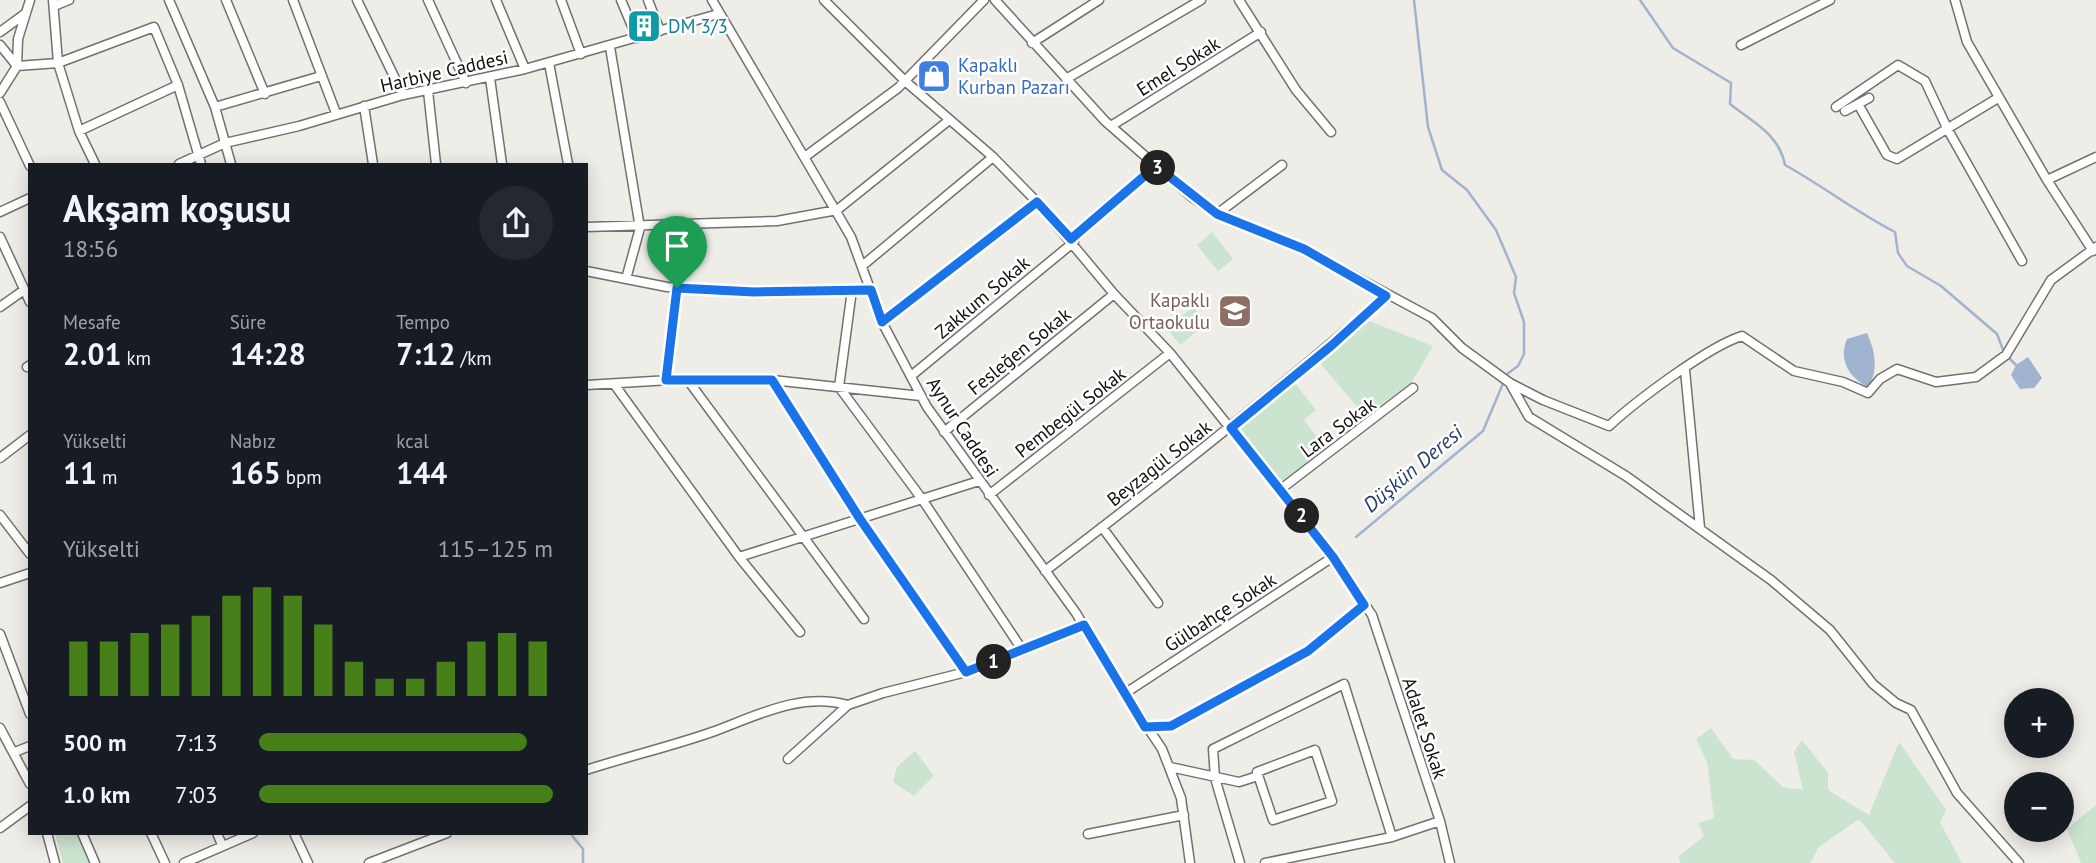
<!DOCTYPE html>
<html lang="tr">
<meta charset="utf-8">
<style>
body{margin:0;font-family:"PT Sans",sans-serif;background:#242831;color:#f1f3f6;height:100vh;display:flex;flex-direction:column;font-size:26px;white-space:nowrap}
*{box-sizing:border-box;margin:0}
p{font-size:23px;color:#9ea1a6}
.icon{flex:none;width:38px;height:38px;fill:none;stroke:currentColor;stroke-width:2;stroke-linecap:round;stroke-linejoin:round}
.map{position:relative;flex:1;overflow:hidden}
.side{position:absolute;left:28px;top:163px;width:560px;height:672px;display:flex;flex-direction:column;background:#171b24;border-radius:0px;box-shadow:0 4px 18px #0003}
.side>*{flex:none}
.tools{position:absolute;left:2004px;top:688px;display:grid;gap:14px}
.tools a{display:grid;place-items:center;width:70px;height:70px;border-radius:50%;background:#171b24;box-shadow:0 4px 18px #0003;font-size:35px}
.pin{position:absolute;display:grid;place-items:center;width:60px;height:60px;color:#fff;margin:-72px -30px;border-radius:50% 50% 50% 0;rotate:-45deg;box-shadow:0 0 7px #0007}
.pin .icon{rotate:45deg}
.km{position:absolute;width:35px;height:35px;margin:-18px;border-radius:50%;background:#222;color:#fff;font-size:19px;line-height:35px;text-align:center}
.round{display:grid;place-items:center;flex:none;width:74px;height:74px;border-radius:37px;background:#242831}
.overview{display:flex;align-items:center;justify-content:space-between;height:119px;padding:0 35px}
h1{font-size:38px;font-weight:700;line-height:52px}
.metrics{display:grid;grid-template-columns:repeat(3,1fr);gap:10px;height:119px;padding:7px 35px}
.metrics div{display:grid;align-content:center}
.metrics b{font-size:30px;font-weight:700}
.metrics small{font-size:19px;font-weight:400}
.metrics p{font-size:19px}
.chart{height:196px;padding:14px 35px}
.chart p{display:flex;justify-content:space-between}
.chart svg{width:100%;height:126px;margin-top:7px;stroke:#477f18;stroke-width:6}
ul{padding:0 35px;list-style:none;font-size:23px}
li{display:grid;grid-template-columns:112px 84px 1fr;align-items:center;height:52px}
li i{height:18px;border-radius:9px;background:#477f18}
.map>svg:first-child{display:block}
.green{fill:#cbe4cf}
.water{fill:#a1b4cf}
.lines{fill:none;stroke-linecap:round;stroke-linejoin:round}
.stream{stroke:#a1b4cf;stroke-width:2.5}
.minor-casing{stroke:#73716c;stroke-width:11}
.minor{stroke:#fff;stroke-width:8}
.route-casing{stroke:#fff;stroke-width:14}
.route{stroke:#1a73e8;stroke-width:9}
.labels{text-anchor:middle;stroke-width:5;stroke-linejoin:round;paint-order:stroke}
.culture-label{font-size:19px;fill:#0d838f;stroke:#fff;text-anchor:start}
.shop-label{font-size:19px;fill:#366cbe;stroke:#fff;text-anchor:start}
.street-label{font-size:19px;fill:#12110f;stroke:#fff}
.education-label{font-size:19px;fill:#785e54;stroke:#fff;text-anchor:end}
.water-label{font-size:21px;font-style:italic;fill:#243e65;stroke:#fff}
</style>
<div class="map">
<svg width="2096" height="863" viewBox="0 0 2096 863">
<rect width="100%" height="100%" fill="#efede7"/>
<!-- green -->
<path class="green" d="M1212,232L1233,259L1218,271L1197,245Z
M1193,307L1207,323L1180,345L1167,328Z
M1369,321L1433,346L1412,382L1365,416L1320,363Z
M1295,383L1316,410L1304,420L1325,448L1290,478L1279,481L1236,428Z
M1711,728L1733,759L1754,760L1783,787L1803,790L1794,752L1802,740L1828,773V790L1869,815L1899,742L1946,810L1940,822L1962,863H1895L1859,819L1819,847L1810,863H1681L1678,857L1704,836L1698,823L1714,818L1707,762L1696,739Z
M915,751L934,776L914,796L893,782L897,767Z
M2096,805V863H2081L2067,829Z
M55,833H78L91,863H63Z"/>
<!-- water -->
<path class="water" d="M1867,333C1875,350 1879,371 1868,387C1849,378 1838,359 1847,339Z
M2028,357L2042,378L2034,388L2020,389L2011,375L2016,365Z"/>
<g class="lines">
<!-- stream -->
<path class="stream" d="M1640,0L1673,48L1731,83L1730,104C1754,123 1779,134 1785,165C1823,186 1856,212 1895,232L1898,253L1907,266L1941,286L1997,334L2003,350
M2008,357L2016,365
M1356,537L1483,431L1507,374L1518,366L1524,354V322L1514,293L1516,277L1496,230L1467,190L1442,170L1428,127L1414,0
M570,833L583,849V863"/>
<!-- minor casing -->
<g class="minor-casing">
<path id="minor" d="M53,0L58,63L79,131L95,164
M169,0L215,107L231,164
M226,0L265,94
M293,0L336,113
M357,0L403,95
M428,0L466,83
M496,0L525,69
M561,0L581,54
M621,0L637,38
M648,0L660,31
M712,0L851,237L882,322L927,407L1076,613L1115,679L1162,749L1181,798L1190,863
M824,0L905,81L993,157L1037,202L1114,294L1170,353L1333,557L1372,615L1440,821L1450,863
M995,0L1105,121L1193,198L1217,214L1304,249L1432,318L1462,348L1510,383L1543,400L1609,426C1636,401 1709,346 1742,336L1794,371L1843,382L1868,393L1880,379L1897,369L1936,382L1976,377L2006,355L2051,280L2096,247
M1239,0L1296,90L1331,132
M1955,0L1967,42L2047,180L2093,251
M54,6L69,0
M0,32L26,13
M1032,43L1099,0
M0,45L17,66L58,63L154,27L178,85L201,164
M1741,45L1830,0
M610,47L640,228L626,279
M549,63L568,164
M490,78L502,164
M1066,79L1201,0
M428,91L436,164
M0,93L17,66L18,39L30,0
M0,102L30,166
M1858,104L1887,155L1897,159L1998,98
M364,106L373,164
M215,107L321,76
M1836,107L1898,65L1925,81L1948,130L2022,261
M1845,111L1869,98
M1111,126L1261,32
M79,131L178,85
M806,156L898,88L984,0
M179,164L225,143L299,126L403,95L525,69L718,14
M2047,180L2096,157
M0,212L30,198
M1217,214L1282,165
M586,227L777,221L837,210L948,121
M0,237L30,302
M1071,239L1156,166
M862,266L993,157
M586,271L667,287L754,292L871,290
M852,290L839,387L922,499L1023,651
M0,307L24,290
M882,322L1037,202
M27,367L30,365
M1685,370L1700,528
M911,376L1074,242
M687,379L864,619
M666,380L677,288
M772,380L860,518L966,672
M614,384L739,557L800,632
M586,385L687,379L772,380L921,396
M1511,385L1529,417L1626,476L1771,580L1830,630L1873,684L1896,703L1911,710L1957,793L2019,863
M944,432L1114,294
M0,458L30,435
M1281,489L1413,388
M989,495L1170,353
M0,515L30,554
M1102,527L1158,603
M739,557L979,481
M1045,571C1162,482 1276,392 1386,296
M0,583L30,573
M0,634L30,714
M1124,694L1333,557
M1145,727L1171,726L1308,651L1364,605
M0,728L30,784
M1315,750L1332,801L1273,820L1257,772Z
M15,752L30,746
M788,759L848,705L883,693L966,672L1084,625
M1170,767L1239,782L1258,776
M586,770C629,756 673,746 715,731C758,715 801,692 848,705
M0,828L30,806
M47,833L55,863
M82,833L95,863
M151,833L165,863
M217,833L222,845
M294,833L308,863
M1088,834L1184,815
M1392,837L1440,821
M184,863L253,833
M369,863L447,833
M1240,863L1215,778L1213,749L1344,684L1392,837L1265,863"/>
</g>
<!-- minor -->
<use href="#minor" class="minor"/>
</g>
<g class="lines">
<!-- route casing -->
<g class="route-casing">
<path id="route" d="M1156,166L1217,214L1304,249L1386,296L1331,346L1231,428L1333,557L1364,605L1308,651L1171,726L1145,727L1084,625L966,672L860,519L772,380H666L677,288L754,292L871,290L882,322L1037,202L1071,239Z"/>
</g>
<!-- route -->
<use href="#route" class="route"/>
</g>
<!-- icons -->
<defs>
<g id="building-square" transform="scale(1.75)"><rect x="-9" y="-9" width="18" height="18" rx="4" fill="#0f9aa8" stroke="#fff"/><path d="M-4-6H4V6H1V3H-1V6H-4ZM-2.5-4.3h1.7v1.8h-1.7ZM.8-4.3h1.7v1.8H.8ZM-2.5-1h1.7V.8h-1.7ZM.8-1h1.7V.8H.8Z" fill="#fff"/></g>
<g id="shop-square" transform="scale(1.75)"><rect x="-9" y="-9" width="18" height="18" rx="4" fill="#3f7fe0" stroke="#fff"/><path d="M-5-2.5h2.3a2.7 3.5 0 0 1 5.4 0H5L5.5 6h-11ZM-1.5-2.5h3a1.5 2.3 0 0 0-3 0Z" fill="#fff"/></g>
<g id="school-square" transform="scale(1.75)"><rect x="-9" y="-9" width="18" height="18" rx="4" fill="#8d6e63" stroke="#fff"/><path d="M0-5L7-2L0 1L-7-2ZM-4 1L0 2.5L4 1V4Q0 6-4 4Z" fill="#fff"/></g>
</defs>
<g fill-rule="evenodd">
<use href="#building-square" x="644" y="26"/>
<use href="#shop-square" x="934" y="76"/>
<use href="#school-square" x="1235" y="311"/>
</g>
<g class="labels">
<!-- culture labels -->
<g class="culture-label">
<text x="668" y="33">DM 3/3</text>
</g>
<!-- shop labels -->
<g class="shop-label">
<text x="958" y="72">Kapaklı<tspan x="958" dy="22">Kurban Pazarı</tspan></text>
</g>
<!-- street labels -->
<g class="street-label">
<text transform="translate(1178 66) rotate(-32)" y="7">Emel Sokak</text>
<text transform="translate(444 71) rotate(-13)" y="7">Harbiye Caddesi</text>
<text transform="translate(982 297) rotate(-40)" y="7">Zakkum Sokak</text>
<text transform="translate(1019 351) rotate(-39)" y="7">Fesleğen Sokak</text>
<text transform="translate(1070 412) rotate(-38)" y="7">Pembegül Sokak</text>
<text transform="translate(963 427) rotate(57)" y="7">Aynur Caddesi</text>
<text transform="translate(1338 427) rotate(-36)" y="7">Lara Sokak</text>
<text transform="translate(1159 463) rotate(-38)" y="7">Beyzagül Sokak</text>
<text transform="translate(1220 612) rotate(-33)" y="7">Gülbahçe Sokak</text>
<text transform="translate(1425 728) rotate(72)" y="7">Adalet Sokak</text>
</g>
<!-- education labels -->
<g class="education-label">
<text x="1210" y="307">Kapaklı<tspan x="1210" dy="22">Ortaokulu</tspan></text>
</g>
<!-- water labels -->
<g class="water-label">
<text transform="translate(1413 469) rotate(-40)" y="7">Düşkün Deresi</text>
</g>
</g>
</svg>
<div class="tools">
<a>+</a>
<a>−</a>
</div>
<div class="pin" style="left:677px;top:288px;background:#1e9e55"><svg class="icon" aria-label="arrive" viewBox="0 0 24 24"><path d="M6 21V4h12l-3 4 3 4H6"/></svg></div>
<b class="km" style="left:994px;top:662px">1</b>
<b class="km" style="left:1302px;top:516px">2</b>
<b class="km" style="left:1158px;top:168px">3</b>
<section class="side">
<div class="overview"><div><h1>Akşam koşusu</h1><p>18:56</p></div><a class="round"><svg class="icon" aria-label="share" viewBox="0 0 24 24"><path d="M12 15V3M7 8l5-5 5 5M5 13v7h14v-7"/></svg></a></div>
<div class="metrics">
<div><p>Mesafe</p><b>2.01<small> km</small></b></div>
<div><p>Süre</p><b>14:28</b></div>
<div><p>Tempo</p><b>7:12<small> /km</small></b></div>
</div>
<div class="metrics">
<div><p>Yükselti</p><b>11<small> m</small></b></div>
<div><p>Nabız</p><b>165<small> bpm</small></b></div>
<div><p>kcal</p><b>144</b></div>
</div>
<div class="chart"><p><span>Yükselti</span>115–125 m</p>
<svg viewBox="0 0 160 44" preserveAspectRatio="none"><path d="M5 44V25M15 44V25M25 44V22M35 44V19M45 44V16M55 44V9M65 44V6M75 44V9M85 44V19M95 44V32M105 44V38M115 44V38M125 44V32M135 44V25M145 44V22M155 44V25"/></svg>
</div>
<ul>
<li><b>500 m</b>7:13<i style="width:91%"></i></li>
<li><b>1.0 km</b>7:03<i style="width:100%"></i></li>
</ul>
</section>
</div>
